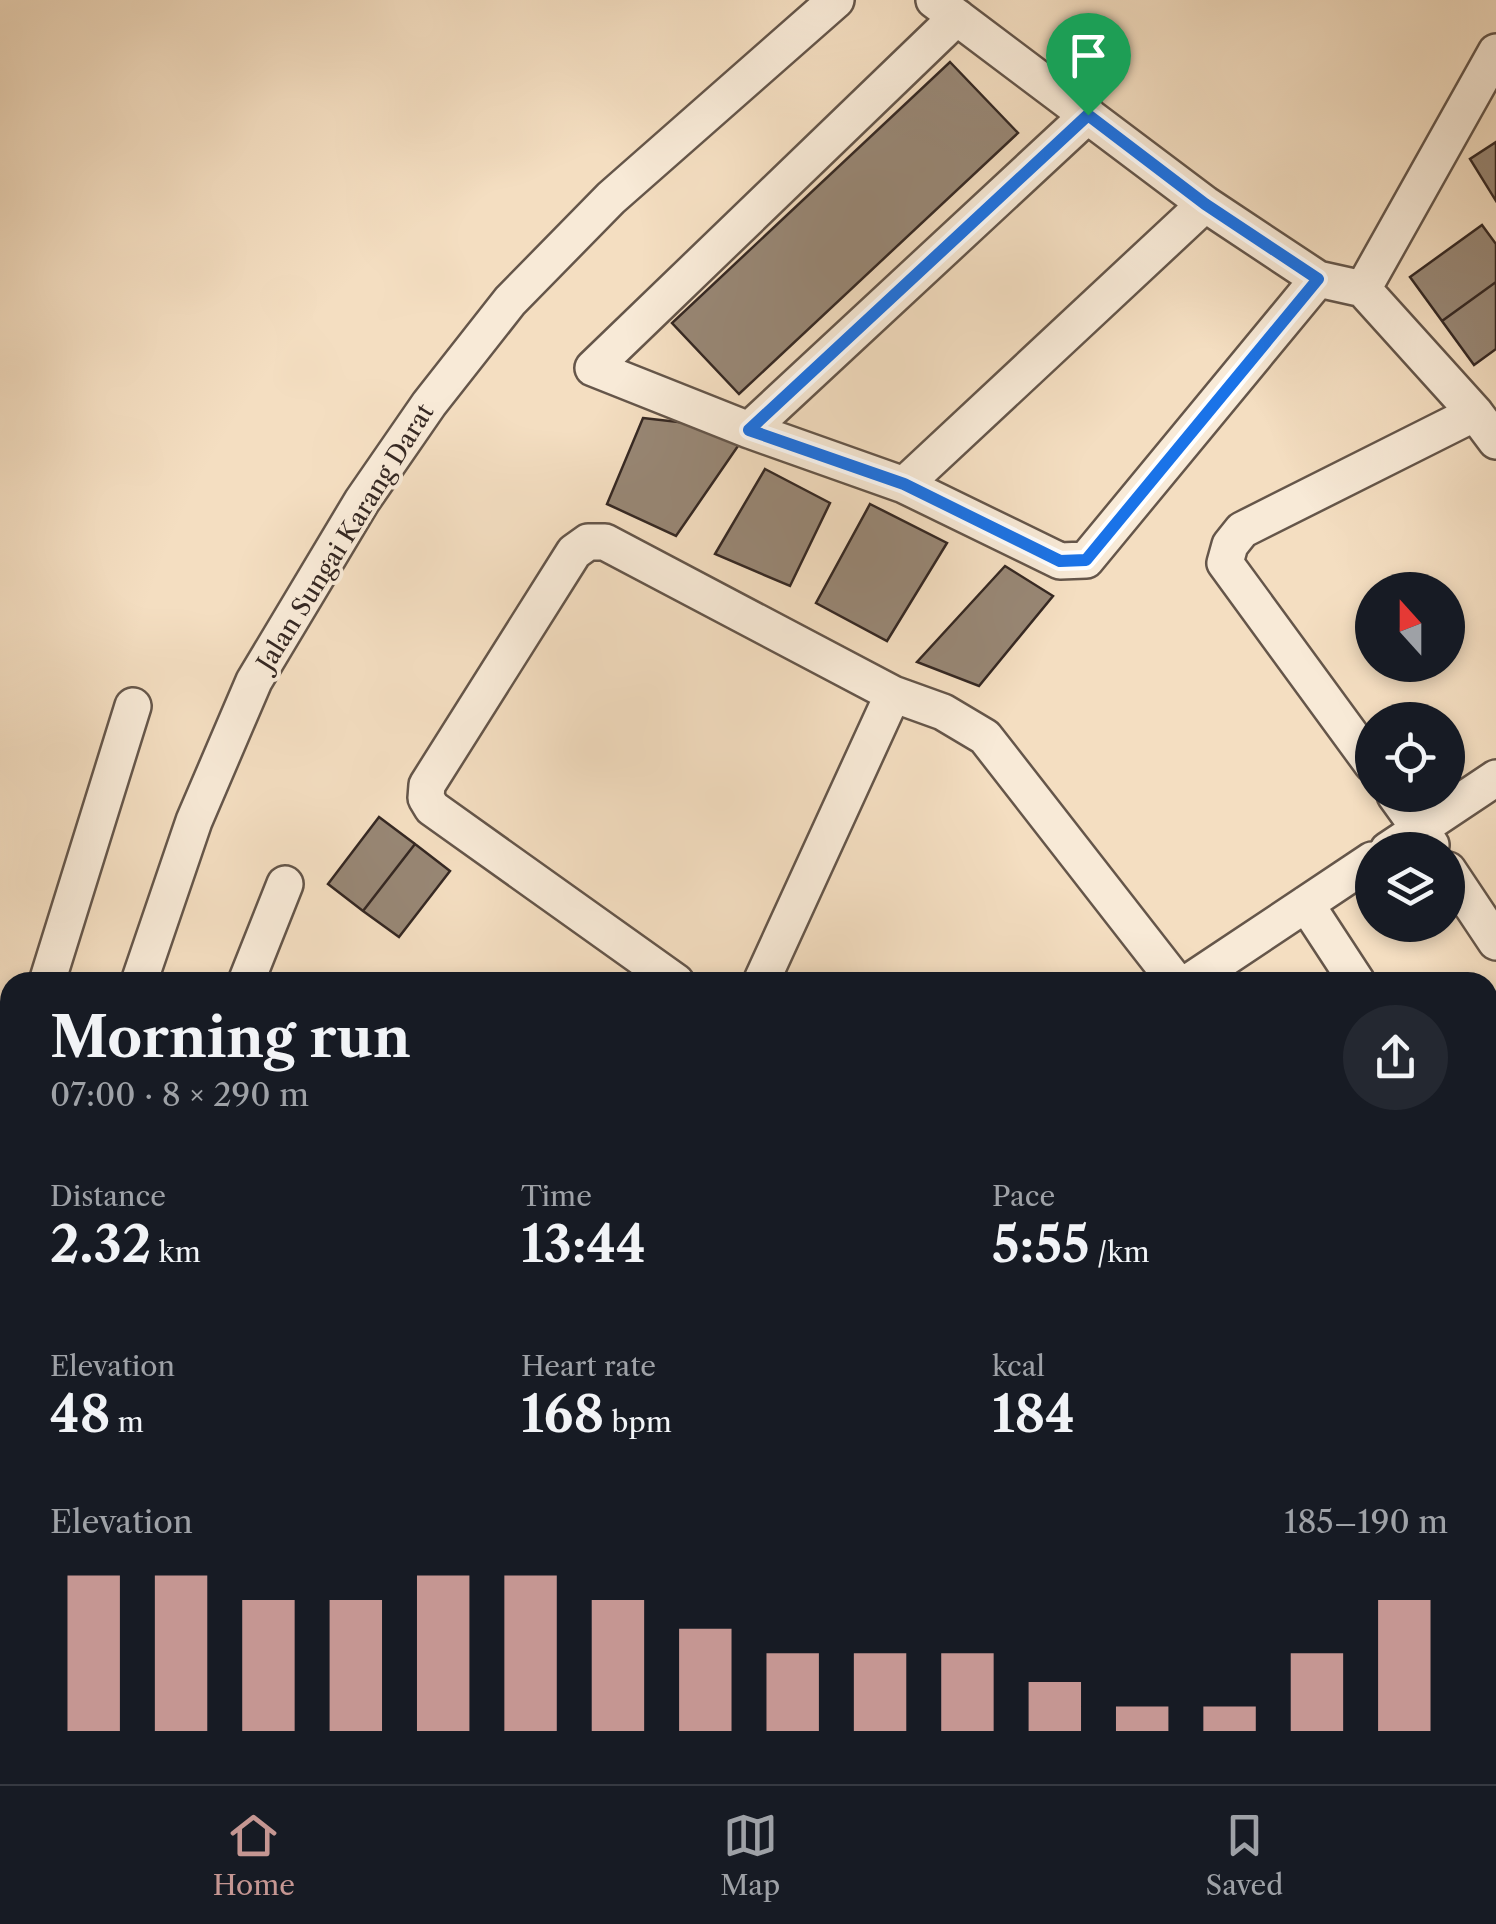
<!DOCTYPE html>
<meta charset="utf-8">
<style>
body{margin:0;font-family:"Libre Caslon Text",serif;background:#242831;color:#f1f3f6;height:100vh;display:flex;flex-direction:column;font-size:38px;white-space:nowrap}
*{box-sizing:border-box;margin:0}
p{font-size:32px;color:#9ea1a6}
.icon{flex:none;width:55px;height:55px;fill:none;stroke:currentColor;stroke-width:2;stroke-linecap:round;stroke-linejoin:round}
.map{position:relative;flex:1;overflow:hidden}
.drawer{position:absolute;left:0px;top:972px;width:1498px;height:812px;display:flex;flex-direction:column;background:#171b24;border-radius:30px 30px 0 0;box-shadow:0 5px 15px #0003}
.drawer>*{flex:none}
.needle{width:65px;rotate:339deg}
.controls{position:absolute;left:1355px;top:572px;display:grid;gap:20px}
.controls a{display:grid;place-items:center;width:110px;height:110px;border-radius:50%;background:#171b24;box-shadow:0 5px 15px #0003;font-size:50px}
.pin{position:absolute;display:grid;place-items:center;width:85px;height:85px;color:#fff;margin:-102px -42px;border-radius:50% 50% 50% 0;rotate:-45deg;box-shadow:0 0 10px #0007}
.pin .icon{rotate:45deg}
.round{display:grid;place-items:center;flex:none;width:105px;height:105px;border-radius:52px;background:#242831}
.overview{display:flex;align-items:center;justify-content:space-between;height:170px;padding:0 50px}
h1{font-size:55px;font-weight:700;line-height:75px}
.figures{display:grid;grid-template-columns:repeat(3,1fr);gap:15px;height:170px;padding:10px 50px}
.figures div{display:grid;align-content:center}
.figures b{font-size:50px;font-weight:700}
.figures small{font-size:28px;font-weight:400}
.figures p{font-size:28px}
.chart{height:280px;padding:20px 50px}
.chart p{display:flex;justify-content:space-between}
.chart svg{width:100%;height:180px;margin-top:10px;stroke:#c59692;stroke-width:6}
.menu{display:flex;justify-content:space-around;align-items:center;height:140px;border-top:2px solid #363941;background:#171b24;font-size:28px;color:#9ea1a6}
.menu a{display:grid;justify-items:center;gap:5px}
.menu .active{color:#c59692}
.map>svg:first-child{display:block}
.building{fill:#988775;stroke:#352823;stroke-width:2.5}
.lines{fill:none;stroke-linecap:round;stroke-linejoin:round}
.minor-casing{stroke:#65564a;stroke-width:40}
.minor{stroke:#f8ead7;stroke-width:35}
.route-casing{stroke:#fff;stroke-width:20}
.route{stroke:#1a73e8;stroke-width:12}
.labels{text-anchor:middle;stroke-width:8;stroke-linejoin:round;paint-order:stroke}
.street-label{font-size:25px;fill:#352823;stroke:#f8ead7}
</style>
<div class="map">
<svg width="1496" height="1784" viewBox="0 0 1496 1784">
<rect width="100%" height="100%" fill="#f4dec1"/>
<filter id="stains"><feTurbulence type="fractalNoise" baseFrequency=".002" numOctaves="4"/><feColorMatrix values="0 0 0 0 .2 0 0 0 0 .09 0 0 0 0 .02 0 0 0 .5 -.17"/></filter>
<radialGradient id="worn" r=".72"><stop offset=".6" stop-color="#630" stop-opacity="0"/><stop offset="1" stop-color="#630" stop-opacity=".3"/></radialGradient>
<!-- building -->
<path class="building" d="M950,62L1018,133L739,394L672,323Z
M1496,142V201L1470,159Z
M1482,225L1496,244V282L1442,321L1410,277Z
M1496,282V349L1474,365L1442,321Z
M643,418L749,430L676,536L607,504Z
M765,469L830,503L790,586L715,554Z
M870,504L947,543L887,641L816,603Z
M1005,566L1053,596L979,686L917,662Z
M379,817L415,844L363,911L328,884Z
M415,844L450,871L399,937L363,911Z"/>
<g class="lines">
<!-- minor casing -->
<g class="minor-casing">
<path id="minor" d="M934,0L1205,204L1318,279L1363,289L1475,413L1496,441
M957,17L593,368L749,430L904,485L1060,561L1086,560L1318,279
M1363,289L1496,52
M749,430L1088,115
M904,485L1205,204
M1372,764L1225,563L1230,545L1242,530L1475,413
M1395,795L1431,845
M1388,850L1496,778
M1448,870L1496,942
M1306,904L1357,982
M47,982L133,706
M139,982L194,821L254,681L362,501L429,404L510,301L611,198L836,0
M246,982L285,884
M676,982L432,808L426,798L427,785L574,552L588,542H605L893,694L943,712L985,737L1176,982
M761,982L893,694
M1189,982L1372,860
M0,1070L10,1071
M1488,1186L1496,1199
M1488,1397L1496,1392
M0,1428L10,1396
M1488,1431L1496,1443
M1488,1674L1496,1687
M573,1775L579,1784
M742,1775L748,1784
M1000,1775L1006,1784
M1182,1775L1188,1784
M1373,1775L1379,1784
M777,1784L791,1775
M844,1784L859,1775"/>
</g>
<!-- minor -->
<use href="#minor" class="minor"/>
</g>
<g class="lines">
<!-- route casing -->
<g class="route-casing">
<path id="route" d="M1088,115L1205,204L1318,279L1086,560L1060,561L904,484L749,430Z"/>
</g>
<!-- route -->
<use href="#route" class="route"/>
</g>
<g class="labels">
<!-- street labels -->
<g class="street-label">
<text transform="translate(345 537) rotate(-58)" y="9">Jalan Sungai Karang Darat</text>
</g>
</g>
<rect width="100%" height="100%" filter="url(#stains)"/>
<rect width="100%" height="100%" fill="url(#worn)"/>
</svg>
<div class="controls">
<a><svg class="needle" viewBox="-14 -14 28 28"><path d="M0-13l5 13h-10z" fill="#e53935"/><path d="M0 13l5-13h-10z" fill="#9ea1a6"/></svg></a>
<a><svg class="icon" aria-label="locate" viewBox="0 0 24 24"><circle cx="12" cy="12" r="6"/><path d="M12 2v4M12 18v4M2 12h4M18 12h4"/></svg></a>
<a><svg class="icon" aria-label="layers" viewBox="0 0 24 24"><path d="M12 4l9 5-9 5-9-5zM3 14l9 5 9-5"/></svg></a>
</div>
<div class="pin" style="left:1088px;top:115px;background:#1e9e55"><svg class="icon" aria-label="arrive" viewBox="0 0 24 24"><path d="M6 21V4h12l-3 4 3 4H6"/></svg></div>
<section class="drawer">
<div class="overview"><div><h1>Morning run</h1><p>07:00 · 8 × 290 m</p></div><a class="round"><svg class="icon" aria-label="share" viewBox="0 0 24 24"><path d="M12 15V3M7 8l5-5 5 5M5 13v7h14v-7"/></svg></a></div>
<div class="figures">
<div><p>Distance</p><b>2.32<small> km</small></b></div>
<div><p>Time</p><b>13:44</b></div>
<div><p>Pace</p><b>5:55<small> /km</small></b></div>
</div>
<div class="figures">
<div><p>Elevation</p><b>48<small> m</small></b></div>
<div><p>Heart rate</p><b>168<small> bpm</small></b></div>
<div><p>kcal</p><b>184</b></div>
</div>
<div class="chart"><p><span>Elevation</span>185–190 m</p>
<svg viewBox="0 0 160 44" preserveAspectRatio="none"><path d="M5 44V6M15 44V6M25 44V12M35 44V12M45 44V6M55 44V6M65 44V12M75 44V19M85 44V25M95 44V25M105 44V25M115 44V32M125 44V38M135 44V38M145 44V25M155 44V12"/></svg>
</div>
</section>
</div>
<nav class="menu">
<a class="active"><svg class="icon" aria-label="home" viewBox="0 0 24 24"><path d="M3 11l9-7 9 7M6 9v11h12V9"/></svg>Home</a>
<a><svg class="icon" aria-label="map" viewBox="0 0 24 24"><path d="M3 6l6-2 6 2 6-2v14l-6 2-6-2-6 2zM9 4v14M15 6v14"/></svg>Map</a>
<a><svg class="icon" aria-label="saved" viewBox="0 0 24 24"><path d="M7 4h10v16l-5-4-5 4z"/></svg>Saved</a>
</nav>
